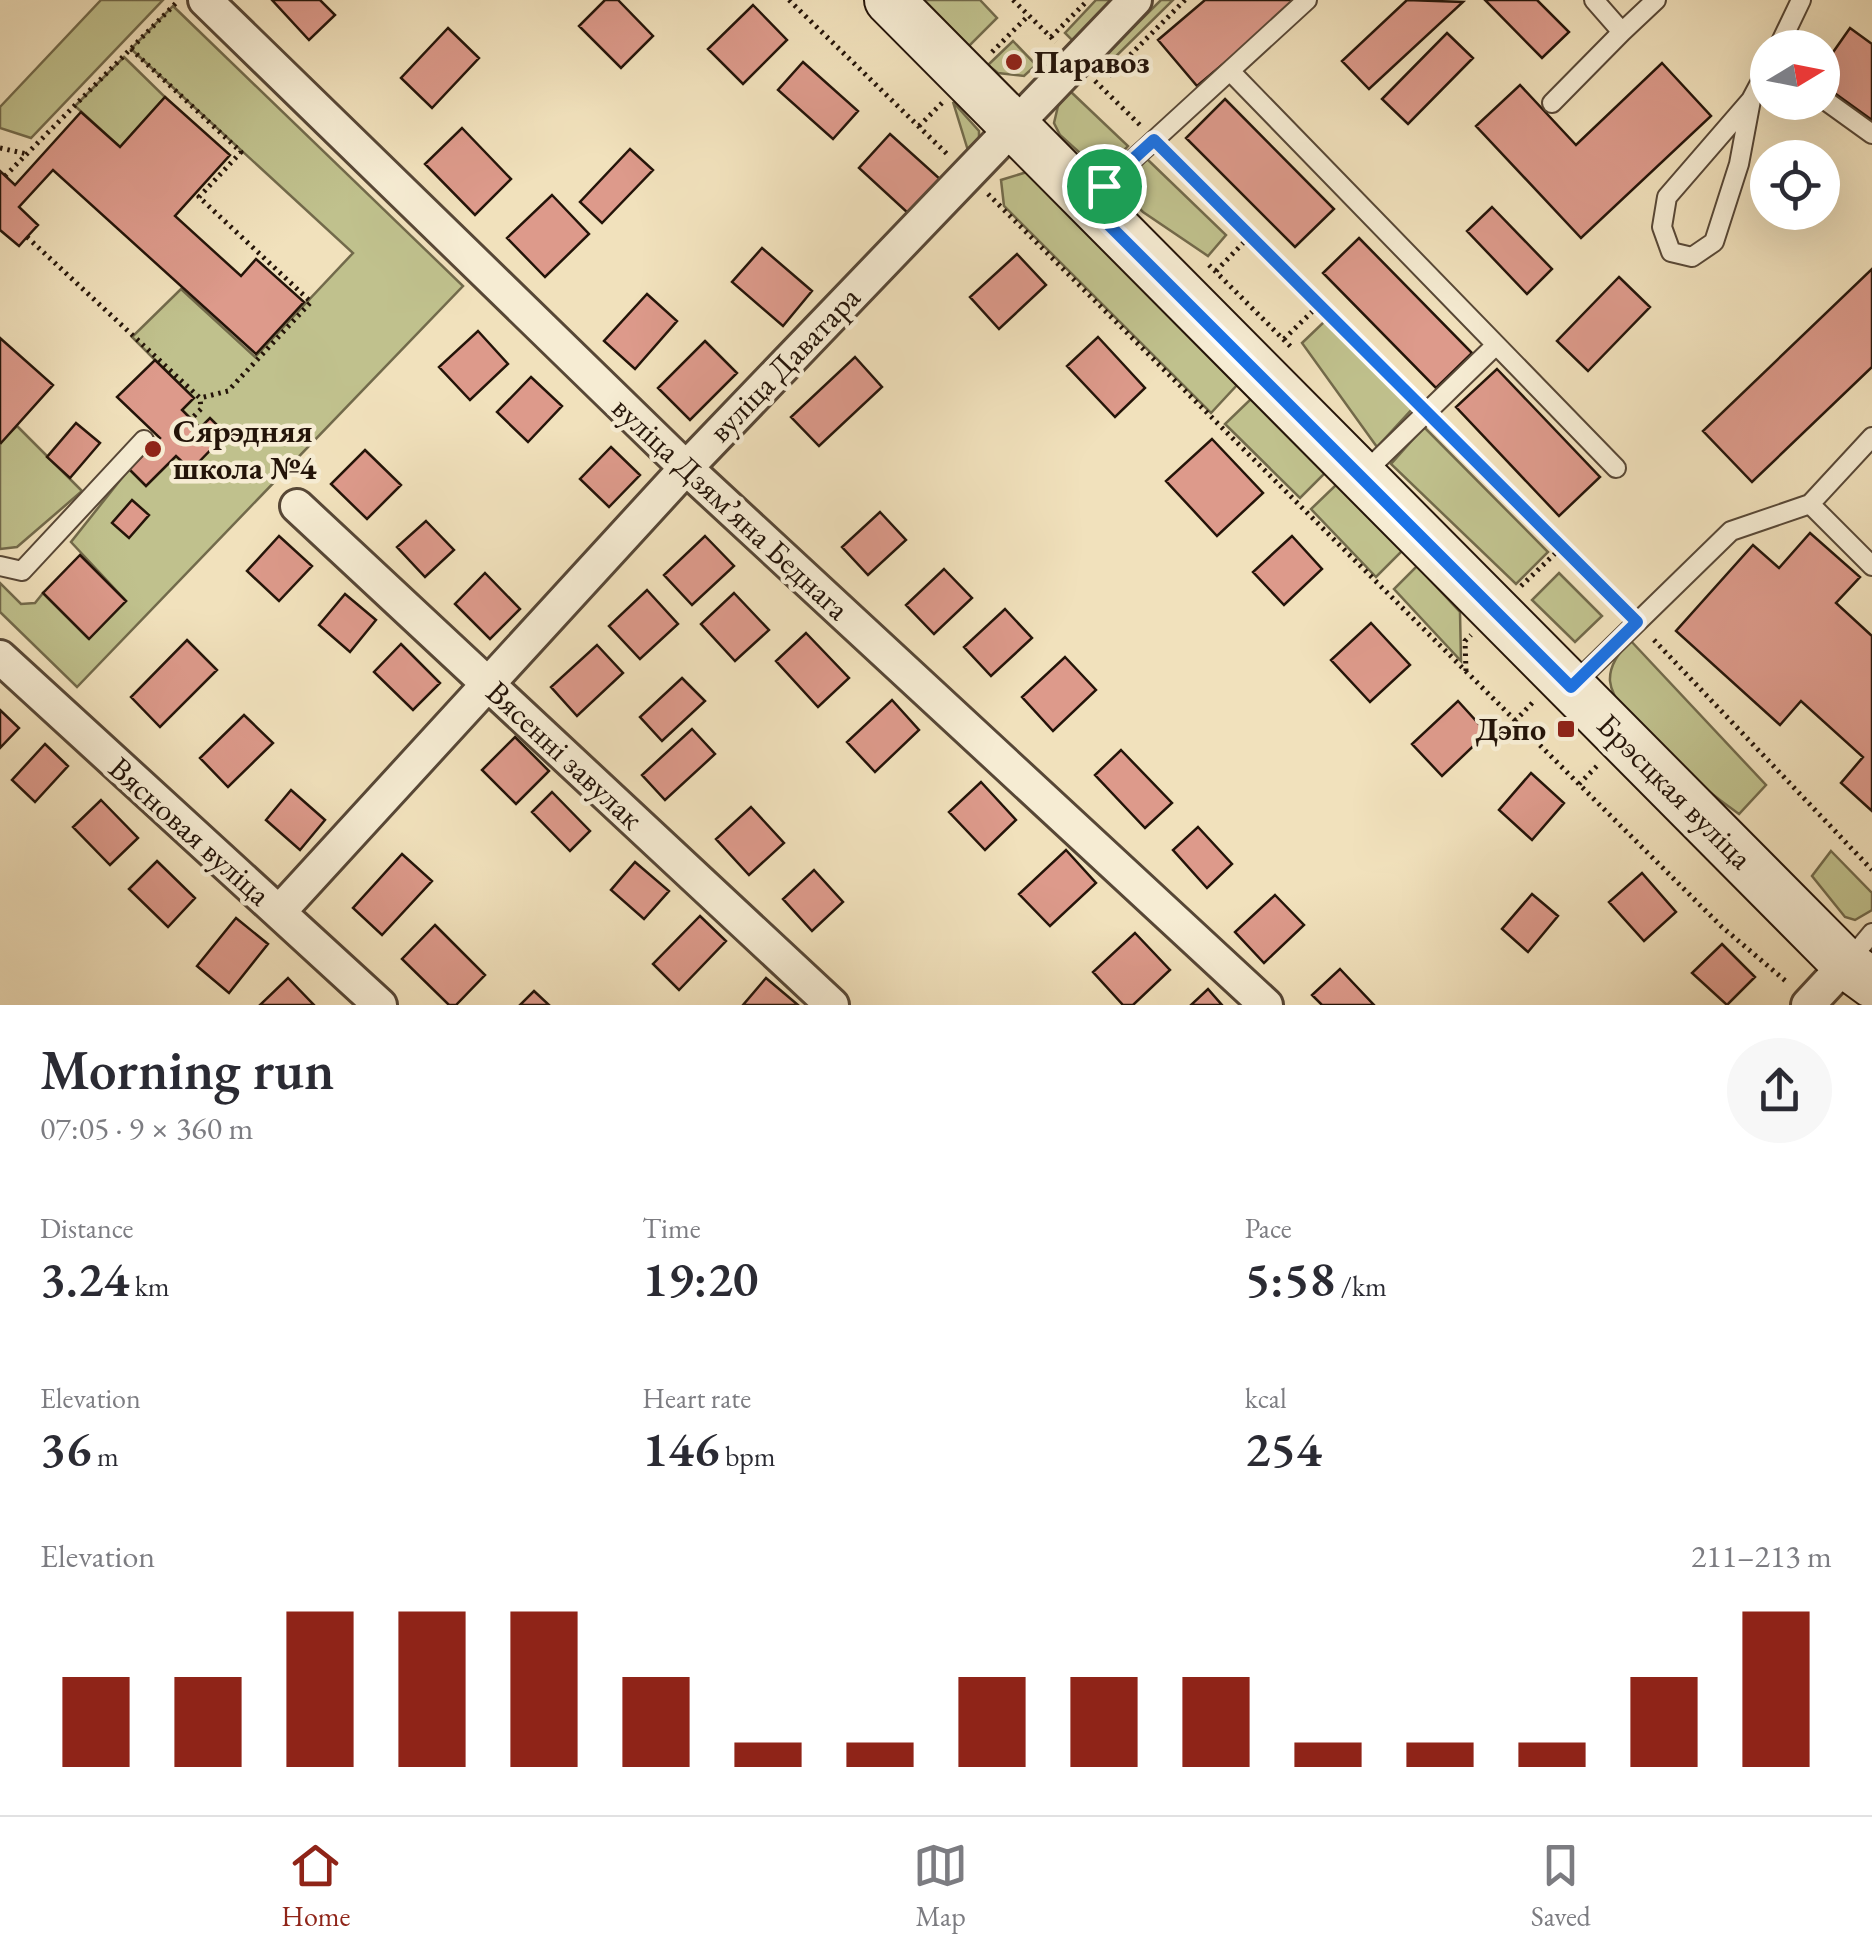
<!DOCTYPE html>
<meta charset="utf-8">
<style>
body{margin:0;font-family:"EB Garamond",serif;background:#f7f7f7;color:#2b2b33;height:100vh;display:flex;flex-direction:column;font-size:38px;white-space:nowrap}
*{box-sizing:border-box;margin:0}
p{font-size:32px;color:#7c7c81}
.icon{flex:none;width:55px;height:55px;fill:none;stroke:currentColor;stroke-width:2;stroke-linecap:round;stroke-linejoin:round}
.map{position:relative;height:1005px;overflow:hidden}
.drawer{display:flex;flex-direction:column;background:#fff;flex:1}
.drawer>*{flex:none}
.needle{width:65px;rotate:80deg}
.tools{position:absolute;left:1750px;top:30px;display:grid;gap:20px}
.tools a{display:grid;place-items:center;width:90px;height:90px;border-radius:50%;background:#fff;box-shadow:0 10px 40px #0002;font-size:50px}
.pin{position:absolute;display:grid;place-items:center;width:85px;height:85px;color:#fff;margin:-42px;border:5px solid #fff;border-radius:50%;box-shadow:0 2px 10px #0007}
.round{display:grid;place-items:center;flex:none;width:105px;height:105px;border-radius:52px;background:#f7f7f7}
.head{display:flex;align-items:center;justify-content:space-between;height:170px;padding:0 40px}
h1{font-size:55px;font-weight:600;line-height:75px}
.figures{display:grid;grid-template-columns:repeat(3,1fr);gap:15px;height:170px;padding:10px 40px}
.figures div{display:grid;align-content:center}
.figures b{font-size:50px;font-weight:600}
.figures small{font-size:28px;font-weight:400}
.figures p{font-size:28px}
.chart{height:280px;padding:20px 40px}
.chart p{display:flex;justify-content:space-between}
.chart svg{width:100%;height:180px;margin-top:10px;stroke:#8f2418;stroke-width:6}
.tab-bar{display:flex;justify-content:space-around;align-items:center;height:140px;border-top:2px solid #e1e1e2;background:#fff;font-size:28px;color:#7c7c81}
.tab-bar a{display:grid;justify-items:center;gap:5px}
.tab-bar .on{color:#8f2418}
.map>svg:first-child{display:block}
.green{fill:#c0c18d;stroke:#726a4b;stroke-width:2.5}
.building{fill:#dd9a8b;stroke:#241409;stroke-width:2.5}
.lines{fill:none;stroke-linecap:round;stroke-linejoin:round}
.lane-casing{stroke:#574736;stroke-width:22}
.street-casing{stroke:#574736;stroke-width:38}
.secondary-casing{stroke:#241409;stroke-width:52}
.path{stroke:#241409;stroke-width:5;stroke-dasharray:2.5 5;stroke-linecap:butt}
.lane{stroke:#f6ecd3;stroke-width:18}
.street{stroke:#f6ecd3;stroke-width:32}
.secondary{stroke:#f6ecd3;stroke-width:48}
.route-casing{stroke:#fff;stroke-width:20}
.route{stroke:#1a73e8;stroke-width:12}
.poi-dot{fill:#8f2418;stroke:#f6ecd3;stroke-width:4}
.labels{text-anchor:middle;stroke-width:9;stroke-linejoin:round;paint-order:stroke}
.poi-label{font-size:32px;font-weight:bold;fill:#241409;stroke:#f6ecd3;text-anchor:start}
.street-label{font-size:32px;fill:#241409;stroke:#f6ecd3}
</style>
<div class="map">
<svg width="1872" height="1005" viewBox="0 0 1872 1005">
<rect width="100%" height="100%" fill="#f1e1bc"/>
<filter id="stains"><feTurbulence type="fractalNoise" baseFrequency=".002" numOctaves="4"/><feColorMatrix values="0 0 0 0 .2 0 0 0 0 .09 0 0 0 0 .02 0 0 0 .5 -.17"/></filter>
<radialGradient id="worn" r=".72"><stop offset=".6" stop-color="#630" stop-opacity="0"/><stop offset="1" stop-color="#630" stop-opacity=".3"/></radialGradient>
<!-- green -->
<path class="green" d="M101,0H163L31,138L0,128V107Z
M924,0H980L997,18L969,46Z
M1096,0H1115L1075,43L1065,33Z
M1161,0H1173L1101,71L1095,65Z
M173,6L463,286L77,687L0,612V583L21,604L35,603L43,593L88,638L126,601L71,542L129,469L146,486L176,456L191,470L200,428L182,410L193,398L132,337L181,289L255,357L353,253L131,49Z
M1013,41L1036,65L1024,76L998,73L988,65Z
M124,57L165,97L120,147L75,106Z
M1070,91L1128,146L1102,173L1060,135L1054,123L1058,106Z
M953,102L979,131V148L970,157Z
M1147,159L1226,235L1208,256L1143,212L1117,187Z
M1027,172L1237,385L1211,413L1004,206L1001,180Z
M1326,320L1413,408L1377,447L1302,343Z
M1253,397L1327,471L1300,498L1225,424Z
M17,426L82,491L17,547L0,549V442Z
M1424,427L1548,552L1516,584L1391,464Z
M1337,484L1402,551L1376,577L1311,509Z
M1417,566L1460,612L1461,661L1394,589Z
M1559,573L1602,616L1575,642L1532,600Z
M1630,640L1766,785L1739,814C1708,792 1613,718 1610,681C1609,665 1620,652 1630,640Z
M1831,851L1872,893V910L1855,920L1845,917L1812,876Z"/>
<!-- building -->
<path class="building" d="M272,0H320L335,15L309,40Z
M605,0H618L653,36L621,68L579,26Z
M1205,0H1299L1197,86L1158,40Z
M1407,0L1463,2L1369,89L1342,61Z
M1485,0H1537L1569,32L1542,58Z
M753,5L787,40L743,84L708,49Z
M448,28L479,58L432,108L401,78Z
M1850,28L1872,44V120L1822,84V68Z
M1447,33L1473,58L1408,124L1382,99Z
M803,62L858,111L833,139L778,90Z
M1662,63L1711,116L1581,238L1476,126L1520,85L1576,145Z
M165,97L230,155L175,216L241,276L256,259L304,302L256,354L53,170L19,207L38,225L27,237L19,246L0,230V171L15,185L81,112L120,147Z
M1225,99L1334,209L1295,247L1186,138Z
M462,128L511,179L475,215L425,164Z
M890,134L940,179L909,214L859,168Z
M630,149L653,170L602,223L580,202Z
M552,195L589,234L545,277L507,238Z
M1492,207L1552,269L1527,294L1467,231Z
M1359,238L1472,353L1436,388L1323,273Z
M762,248L812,291L783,326L732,282Z
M1017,254L1046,285L999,329L970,297Z
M1872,269V367L1752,482L1703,431Z
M1619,277L1650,307L1588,371L1557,341Z
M647,294L677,321L635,369L604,341Z
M478,331L508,364L470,400L439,367Z
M1098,337L1145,388L1115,417L1067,366Z
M0,338L53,385L1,443L0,442Z
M705,341L737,373L690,420L658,388Z
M855,357L882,387L819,446L791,417Z
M155,360L194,398L182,410L200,428L210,418L226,434L191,470L176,456L146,486L129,469L160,438L117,397Z
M1497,369L1600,477L1559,516L1456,407Z
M531,377L562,406L528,442L497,412Z
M76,423L100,443L70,478L47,457Z
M1212,439L1263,493L1217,536L1166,481Z
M611,447L640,475L609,507L580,479Z
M365,450L401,485L367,519L331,484Z
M132,500L149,515L129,538L112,523Z
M880,512L906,540L868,575L842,547Z
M426,521L454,550L425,577L397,547Z
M1810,533L1860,577L1836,603L1872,636V811L1841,783L1863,757L1801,701L1780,725L1676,631L1753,545L1779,568Z
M279,536L312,566L279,601L247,571Z
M705,536L734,566L692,605L664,575Z
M1292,536L1322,569L1284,605L1253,572Z
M80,555L126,601L89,639L43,593Z
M944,569L972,598L934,634L906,605Z
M485,573L520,609L490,639L455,604Z
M647,590L678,624L640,659L609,626Z
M734,593L769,630L735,661L701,624Z
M345,594L376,620L350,652L319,625Z
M1005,609L1032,638L991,676L964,647Z
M1371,623L1410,665L1370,702L1331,660Z
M806,633L849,678L818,707L776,661Z
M187,640L217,670L160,727L131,697Z
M401,644L440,683L413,710L374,672Z
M597,645L623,673L577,716L551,687Z
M1065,657L1096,690L1053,731L1022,697Z
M682,678L705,701L662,741L640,717Z
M892,700L919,730L875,772L847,742Z
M1458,701L1487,733L1442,776L1412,744Z
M0,710L19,728L0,748Z
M244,715L273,743L228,787L200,758Z
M692,729L715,754L665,800L642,775Z
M515,737L549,771L516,804L482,770Z
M45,744L68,766L35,802L12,780Z
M1121,750L1172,803L1145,828L1095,775Z
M1531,773L1564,803L1532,840L1499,810Z
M981,782L1016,820L985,850L949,812Z
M291,790L325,820L300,850L266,820Z
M552,792L590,831L570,851L532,812Z
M101,800L138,838L110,865L73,827Z
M751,807L784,843L749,875L716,839Z
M1198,827L1232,864L1207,888L1173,850Z
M1066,850L1096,883L1050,926L1019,894Z
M402,854L432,881L382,935L353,908Z
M157,861L195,898L168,927L129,889Z
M635,862L669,891L644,919L611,890Z
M814,870L843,902L812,931L783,899Z
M1642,873L1676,912L1644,941L1609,902Z
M1532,894L1558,916L1528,952L1502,929Z
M1275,895L1304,925L1264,963L1235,932Z
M700,916L726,941L679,990L653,964Z
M236,918L268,944L229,993L197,966Z
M435,925L485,975L456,1005H449L402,959Z
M1135,933L1170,970L1133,1005H1123L1093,972Z
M1722,944L1755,977L1727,1005L1692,973Z
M1340,969L1374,1005H1322L1312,995Z
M288,978L314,1005H260Z
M766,978L798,1005H743Z
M1208,989L1222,1005H1191Z
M534,991L549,1005H520Z"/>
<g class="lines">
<!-- lane casing -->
<g class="lane-casing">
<path id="lane" d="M1594,0L1622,32L1656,0
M1778,48L1801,0
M1230,71L1616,468
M1822,98L1872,134
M1751,100L1739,164L1714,242L1692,257L1671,252L1662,227L1667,197L1751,100L1768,68
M1552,103L1622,32
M1091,198L1307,0
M1361,476L1496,345
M1810,504L1872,566
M0,566L22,571L144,440
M1571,687L1731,531L1810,504L1872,437
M1847,963L1872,933"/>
</g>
<!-- street casing -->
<g class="street-casing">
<path id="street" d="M205,0L686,468L1266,1005
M297,506L832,1005
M0,657L380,1005
M279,912L686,468L1135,0
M1808,1005L1846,964"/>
</g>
<!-- secondary casing -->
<g class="secondary-casing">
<path id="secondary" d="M889,0L1846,964L1872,983"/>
</g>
<!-- path -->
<path class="path" d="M789,0L948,155
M1013,0L1056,42
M1051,37L1088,0
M131,49L241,152L199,197L311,302L228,391L200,398
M992,52L1029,15
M1109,76L1185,0
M1095,81L1141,126
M919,126L942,103
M0,148L27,154
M1170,155L1413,398
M5,176L177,2
M988,194L1722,927L1788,983
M27,237L200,398L201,409L191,419
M1209,265L1293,349
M1216,271L1250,236
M1284,339L1319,305
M1442,427L1622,607
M1521,586L1562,547
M1654,640L1872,870
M1466,671L1465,641L1471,635
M1515,721L1533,702
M1579,784L1598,765"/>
<!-- lane -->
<use href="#lane" class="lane"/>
<!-- street -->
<use href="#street" class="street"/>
<!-- secondary -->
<use href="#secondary" class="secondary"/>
</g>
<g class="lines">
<!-- route casing -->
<g class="route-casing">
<path id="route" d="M1154,140L1637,622L1571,687L1086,202Z"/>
</g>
<!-- route -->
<use href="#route" class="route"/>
</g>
<!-- markers -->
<g class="poi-dot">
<circle cx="1014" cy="62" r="10"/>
<circle cx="153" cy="449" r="10"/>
<rect x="1556" y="719" width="20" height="20" rx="5"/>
</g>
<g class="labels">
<!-- poi labels -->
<g class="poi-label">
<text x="1034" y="73">Паравоз</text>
<text x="173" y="442">Сярэдняя<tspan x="173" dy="37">школа №4</tspan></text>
<text x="1546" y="740" text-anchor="end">Дэпо</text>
</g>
<!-- street labels -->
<g class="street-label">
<text transform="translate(784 364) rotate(-46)" y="11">вуліца Даватара</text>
<text transform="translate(731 508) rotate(43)" y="11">вуліца Дзямʼяна Беднага</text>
<text transform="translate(565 755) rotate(43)" y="11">Вясенні завулак</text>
<text transform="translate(1675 791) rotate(45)" y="11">Брэсцкая вуліца</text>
<text transform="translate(190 831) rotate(42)" y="11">Вясновая вуліца</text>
</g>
</g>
<rect width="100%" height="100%" filter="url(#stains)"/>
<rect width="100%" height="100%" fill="url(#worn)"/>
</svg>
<div class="tools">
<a><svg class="needle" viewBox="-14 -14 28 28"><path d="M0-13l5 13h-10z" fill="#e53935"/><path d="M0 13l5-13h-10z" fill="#7c7c81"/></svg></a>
<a><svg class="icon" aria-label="locate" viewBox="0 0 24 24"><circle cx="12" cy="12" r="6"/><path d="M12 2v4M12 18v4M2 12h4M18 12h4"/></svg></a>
</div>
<div class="pin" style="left:1104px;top:186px;background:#1e9e55"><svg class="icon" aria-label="arrive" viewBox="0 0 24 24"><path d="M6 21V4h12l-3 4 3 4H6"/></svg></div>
</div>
<section class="drawer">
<div class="head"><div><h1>Morning run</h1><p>07:05 · 9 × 360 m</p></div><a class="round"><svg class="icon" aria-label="share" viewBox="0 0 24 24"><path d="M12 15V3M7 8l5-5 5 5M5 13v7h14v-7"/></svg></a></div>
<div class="figures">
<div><p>Distance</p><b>3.24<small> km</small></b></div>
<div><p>Time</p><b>19:20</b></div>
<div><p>Pace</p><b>5:58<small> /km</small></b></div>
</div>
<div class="figures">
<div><p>Elevation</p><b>36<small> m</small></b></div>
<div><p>Heart rate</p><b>146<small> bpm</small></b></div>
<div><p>kcal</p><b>254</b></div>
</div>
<div class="chart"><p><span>Elevation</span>211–213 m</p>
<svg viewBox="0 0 160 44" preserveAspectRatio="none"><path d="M5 44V22M15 44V22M25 44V6M35 44V6M45 44V6M55 44V22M65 44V38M75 44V38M85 44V22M95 44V22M105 44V22M115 44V38M125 44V38M135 44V38M145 44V22M155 44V6"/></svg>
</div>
</section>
<nav class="tab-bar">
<a class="on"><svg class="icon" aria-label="home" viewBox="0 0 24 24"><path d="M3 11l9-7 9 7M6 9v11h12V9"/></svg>Home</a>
<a><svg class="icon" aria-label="map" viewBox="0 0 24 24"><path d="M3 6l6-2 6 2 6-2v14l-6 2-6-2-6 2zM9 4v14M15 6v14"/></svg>Map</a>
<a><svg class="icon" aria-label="saved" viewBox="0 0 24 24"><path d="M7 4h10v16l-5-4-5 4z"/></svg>Saved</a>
</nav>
